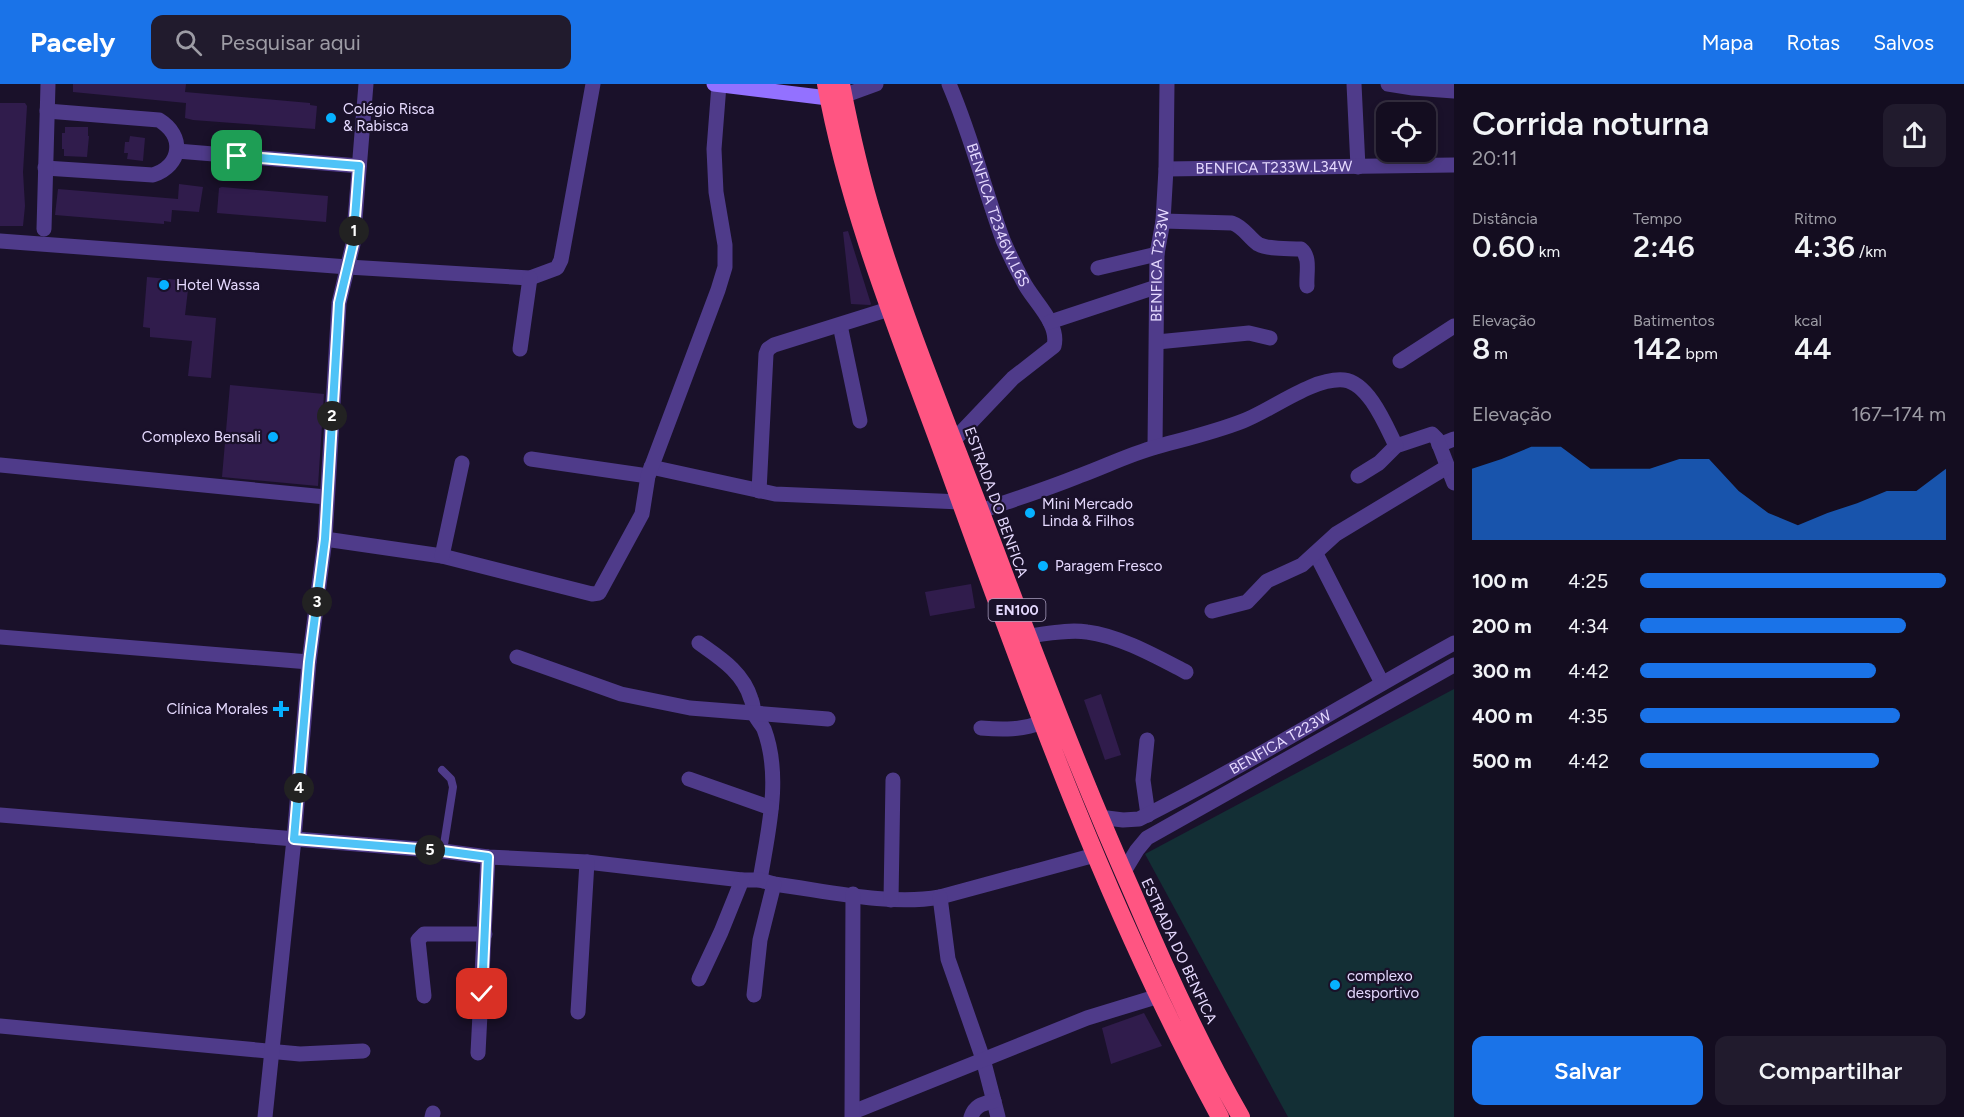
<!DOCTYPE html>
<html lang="pt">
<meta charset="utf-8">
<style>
body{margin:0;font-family:Figtree,sans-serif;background:#211b2d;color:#f1f3f6;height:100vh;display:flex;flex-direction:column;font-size:22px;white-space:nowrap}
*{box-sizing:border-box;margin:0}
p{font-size:20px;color:#9d9ca5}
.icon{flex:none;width:33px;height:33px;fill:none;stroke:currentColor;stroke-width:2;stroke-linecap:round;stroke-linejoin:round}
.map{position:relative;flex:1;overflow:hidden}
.panel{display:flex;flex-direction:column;background:#140d20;width:510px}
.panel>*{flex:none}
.buttons{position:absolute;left:1376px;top:18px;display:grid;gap:12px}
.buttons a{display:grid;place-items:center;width:60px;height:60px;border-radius:12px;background:#140d20;box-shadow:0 3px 9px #0003,0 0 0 2px #332d3e;font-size:30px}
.pin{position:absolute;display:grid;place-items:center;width:51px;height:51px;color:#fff;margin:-26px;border-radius:12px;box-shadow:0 3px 9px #0006}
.km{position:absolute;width:30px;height:30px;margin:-15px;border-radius:50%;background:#222;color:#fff;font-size:16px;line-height:30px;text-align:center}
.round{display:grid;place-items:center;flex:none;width:63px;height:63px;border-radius:12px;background:#211b2d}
.overview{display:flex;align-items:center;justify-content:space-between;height:102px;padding:0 18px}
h1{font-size:33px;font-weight:600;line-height:45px}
.metrics{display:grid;grid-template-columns:repeat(3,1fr);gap:9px;height:102px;padding:6px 18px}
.metrics div{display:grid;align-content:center}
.metrics b{font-size:30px;font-weight:600}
.metrics small{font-size:16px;font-weight:400}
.metrics p{font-size:16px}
.chart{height:168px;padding:12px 18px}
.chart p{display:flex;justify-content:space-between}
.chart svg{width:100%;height:108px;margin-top:6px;fill:#1a73e8;opacity:.7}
.button{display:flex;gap:12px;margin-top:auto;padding:12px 18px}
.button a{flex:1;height:69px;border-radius:12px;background:#1a73e8;color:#fff;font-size:24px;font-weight:600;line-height:69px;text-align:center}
.button a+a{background:#211b2d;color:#f1f3f6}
ul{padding:0 18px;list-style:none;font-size:20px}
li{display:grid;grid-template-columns:96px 72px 1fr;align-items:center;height:45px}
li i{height:15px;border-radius:8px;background:#1a73e8}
header{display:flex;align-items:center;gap:36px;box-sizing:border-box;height:84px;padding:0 30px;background:#1a73e8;color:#fff}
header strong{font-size:28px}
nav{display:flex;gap:33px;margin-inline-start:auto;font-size:21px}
.search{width:420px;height:54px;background:#211b2d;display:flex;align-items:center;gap:15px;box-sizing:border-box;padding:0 21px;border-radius:12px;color:#9d9ca5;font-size:22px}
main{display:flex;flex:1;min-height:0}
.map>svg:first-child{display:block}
.green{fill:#132f35}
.building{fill:#301c4c}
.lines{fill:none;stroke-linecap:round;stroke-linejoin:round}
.lane{stroke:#4f3b8a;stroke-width:8}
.street{stroke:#4f3b8a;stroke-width:15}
.secondary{stroke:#9371ff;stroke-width:15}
.highway{stroke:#ff5582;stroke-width:18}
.route-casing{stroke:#fff;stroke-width:12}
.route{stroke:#4fc3f7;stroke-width:8}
.poi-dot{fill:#06b1ff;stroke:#1a112a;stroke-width:2}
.labels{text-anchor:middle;stroke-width:4.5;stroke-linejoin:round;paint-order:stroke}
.shield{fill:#1a112a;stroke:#a99ebf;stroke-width:1.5}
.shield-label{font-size:14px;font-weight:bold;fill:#e6daff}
.poi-label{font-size:15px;fill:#e6daff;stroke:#1a112a;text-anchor:start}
.street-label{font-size:15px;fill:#e6daff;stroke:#1a112a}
</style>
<header>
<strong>Pacely</strong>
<div class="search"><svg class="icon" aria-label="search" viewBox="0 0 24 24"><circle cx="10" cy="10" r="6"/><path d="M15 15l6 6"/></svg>Pesquisar aqui</div>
<nav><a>Mapa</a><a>Rotas</a><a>Salvos</a></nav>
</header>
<main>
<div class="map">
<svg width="1454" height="1033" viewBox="0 0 1454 1033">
<rect width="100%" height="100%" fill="#1a112a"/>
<!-- green -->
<path class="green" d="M1454,605V1033H1288L1145,770Z"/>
<!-- building -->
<path class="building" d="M73,0H186L185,8L310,19V21L317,22L315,45L193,36L185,34L186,19L73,8Z
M0,19H25L27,22L23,88L25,122L23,142H0Z
M65,43H88V52H89L87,73L64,72V65H62V49H65Z
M130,52L145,54L143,77L127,75L128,69H124L125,58H129Z
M179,100L203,103L199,128L172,126L171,138L164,137V140L55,131L58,105L178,115Z
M222,103L328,112L326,138L217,129L219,104Z
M848,147L871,220L870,221L851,220L843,148Z
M147,193L189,197L185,231L216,234L211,294L188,292L192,257L150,253V244L143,243Z
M230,301L324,310L318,402L222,393Z
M971,500L975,524L930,532L925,508Z
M1101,610L1121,671L1105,676L1084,616Z
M1144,929L1162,962L1111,980L1102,944Z"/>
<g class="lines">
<!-- lane -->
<path class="lane" d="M442,686L451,695L453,703L443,767"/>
<!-- street -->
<g class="street">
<path id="s1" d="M949,0C971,51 984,104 1003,156C1009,170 1016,184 1023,197C1032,216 1060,239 1054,262L1013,294L954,356"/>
<path d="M1354,0L1358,83"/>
<path d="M1388,0L1413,4L1454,7"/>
<path d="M843,12L876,0"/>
<path d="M177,67L359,82"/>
<path d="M45,84L153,91C182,81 185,52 159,36L47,27"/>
<path id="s2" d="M1166,85L1454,81"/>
<path d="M1163,137L1232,139C1244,143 1248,153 1258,160C1269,166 1288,164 1301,165C1311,173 1306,190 1307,202"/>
<path d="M44,145L48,0"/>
<path d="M0,157L348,183L530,194L557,184L561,176L593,0"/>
<path d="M1098,184L1157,170"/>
<path d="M1050,238L1156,203"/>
<path d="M840,241L860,337"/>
<path d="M1157,258L1249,249L1270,254"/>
<path d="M520,265L530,194"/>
<path d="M1400,277L1454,242"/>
<path d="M1439,361L1454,355"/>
<path id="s3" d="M1155,363L1157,170L1163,137L1166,85L1167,0"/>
<path d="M531,375L648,392"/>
<path d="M0,381L326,413"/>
<path d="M651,383L775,410L961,418"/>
<path d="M1358,392L1379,379L1396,362L1432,350L1437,355L1454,399"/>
<path d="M759,407L766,270L768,265L774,261L889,225"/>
<path d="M980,427C1013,416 1047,405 1079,392C1104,383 1130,370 1156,363C1185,355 1215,348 1243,337C1272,326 1313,293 1344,296C1369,299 1386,342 1396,362"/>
<path d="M325,455L442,472L592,510L599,509L642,430L648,392L718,206L725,183V161L716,108L714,65L719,1"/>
<path d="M1316,470L1382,599"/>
<path d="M442,472L462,379"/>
<path d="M1212,527L1247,518L1267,497L1302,481L1336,450L1447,383"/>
<path d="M1027,552C1046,550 1068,545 1087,548C1120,552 1157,573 1186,588"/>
<path d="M0,553L309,578"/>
<path d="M699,559C720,574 743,588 751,615C753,619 753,624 754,629C756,635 761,639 764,645C782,693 768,747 760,796"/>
<path d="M517,573L621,610L690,624L828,635"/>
<path d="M981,644C1003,646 1022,646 1043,638"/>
<path d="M1147,656L1143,696L1148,731"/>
<path d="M689,695L771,724"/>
<path d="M0,731L443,767L488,773L587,778L742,796H760L774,800C827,807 889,822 940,813L1095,771"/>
<path id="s4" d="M1099,733L1123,736L1139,735C1247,681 1349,617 1454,559"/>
<path d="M1123,789L1137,766L1147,754L1454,581"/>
<path d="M940,813L948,875L983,975L998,1033"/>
<path d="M891,816L893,696"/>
<path d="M699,895L721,848L742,796"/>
<path d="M754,911L760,856L774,800"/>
<path d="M424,912L418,856L424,850H485"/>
<path d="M578,928L587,778"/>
<path d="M0,942L300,970L363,967"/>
<path d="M478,969L488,773"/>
<path d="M853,1028L1087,934L1159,912"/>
<path d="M265,1033L294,755L309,578L325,455L339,219L353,160L366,0"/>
<path d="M432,1033L433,1029"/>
<path d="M852,1033L853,810"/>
<path d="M971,1033C975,1021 982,1020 994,1017"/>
</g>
<!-- secondary -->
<path class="secondary" d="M714,0L828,14"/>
<!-- highway -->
<path class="highway" d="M826,0C851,138 906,266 953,397C1031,613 1110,831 1220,1033
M841,0C850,46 860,91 874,136C907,244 951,349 991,455C1036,575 1082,695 1134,812C1166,887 1200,962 1241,1033"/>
</g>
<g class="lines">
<!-- route casing -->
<g class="route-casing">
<path id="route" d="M237,72L359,82L353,160L339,219L325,455L309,578L294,755L443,767L488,773L482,910"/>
</g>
<!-- route -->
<use href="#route" class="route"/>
</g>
<!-- markers -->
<g class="poi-dot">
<circle cx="331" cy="34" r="6"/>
<circle cx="164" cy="201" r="6"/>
<circle cx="273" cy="353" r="6"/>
<circle cx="1030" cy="429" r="6"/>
<circle cx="1043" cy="482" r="6"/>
<path d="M278 616h6v6h6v6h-6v6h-6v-6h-6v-6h6z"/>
<circle cx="1335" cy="901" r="6"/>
</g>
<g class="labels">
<!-- shield labels -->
<rect class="shield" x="988.5" y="515" width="57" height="22" rx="4.5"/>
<g class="shield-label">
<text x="1017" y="531">EN100</text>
</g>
<!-- poi labels -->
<g class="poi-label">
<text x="343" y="30">Colégio Risca<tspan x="343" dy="17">&amp; Rabisca</tspan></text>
<text x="176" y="206">Hotel Wassa</text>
<text x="261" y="358" text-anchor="end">Complexo Bensali</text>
<text x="1042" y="425">Mini Mercado<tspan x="1042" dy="17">Linda &amp; Filhos</tspan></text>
<text x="1055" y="487">Paragem Fresco</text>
<text x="268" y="630" text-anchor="end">Clínica Morales</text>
<text x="1347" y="897">complexo<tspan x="1347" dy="17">desportivo</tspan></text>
</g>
<!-- street labels -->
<g class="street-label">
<text dy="5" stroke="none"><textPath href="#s2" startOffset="108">BENFICA T233W.L34W</textPath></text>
<text dy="5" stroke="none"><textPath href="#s1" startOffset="140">BENFICA T2346W.L6S</textPath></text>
<text dy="5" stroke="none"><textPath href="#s3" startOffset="182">BENFICA T233W</textPath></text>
<text transform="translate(996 418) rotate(70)" y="5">ESTRADA DO BENFICA</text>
<text dy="5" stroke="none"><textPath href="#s4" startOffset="201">BENFICA T223W</textPath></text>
<text transform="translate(1179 867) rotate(65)" y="5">ESTRADA DO BENFICA</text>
</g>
</g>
</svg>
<div class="buttons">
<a><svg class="icon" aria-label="locate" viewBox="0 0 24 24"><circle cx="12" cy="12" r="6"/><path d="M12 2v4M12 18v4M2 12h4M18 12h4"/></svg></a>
</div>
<div class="pin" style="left:237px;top:72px;background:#1e9e55"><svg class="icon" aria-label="arrive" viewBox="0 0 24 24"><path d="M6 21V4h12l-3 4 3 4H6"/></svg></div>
<div class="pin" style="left:482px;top:910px;background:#d93025"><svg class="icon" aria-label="check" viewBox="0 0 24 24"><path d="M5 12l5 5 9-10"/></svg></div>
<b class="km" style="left:354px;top:147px">1</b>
<b class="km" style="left:332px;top:332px">2</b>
<b class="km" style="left:317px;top:518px">3</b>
<b class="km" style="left:299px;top:704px">4</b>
<b class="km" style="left:430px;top:766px">5</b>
</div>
<section class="panel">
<div class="overview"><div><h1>Corrida noturna</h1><p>20:11</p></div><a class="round"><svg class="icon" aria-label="share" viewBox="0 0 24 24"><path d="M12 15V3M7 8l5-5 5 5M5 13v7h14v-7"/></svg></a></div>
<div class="metrics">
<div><p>Distância</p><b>0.60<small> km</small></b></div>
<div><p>Tempo</p><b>2:46</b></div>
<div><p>Ritmo</p><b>4:36<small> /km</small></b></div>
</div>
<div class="metrics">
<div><p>Elevação</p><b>8<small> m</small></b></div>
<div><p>Batimentos</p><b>142<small> bpm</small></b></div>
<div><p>kcal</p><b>44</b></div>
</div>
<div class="chart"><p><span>Elevação</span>167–174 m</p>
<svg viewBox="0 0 160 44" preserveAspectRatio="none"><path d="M0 44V15L10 11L20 6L30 6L40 15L50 15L60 15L70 11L80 11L90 24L100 33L110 38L120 33L130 29L140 24L150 24L160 15V44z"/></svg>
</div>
<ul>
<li><b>100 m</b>4:25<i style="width:100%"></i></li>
<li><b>200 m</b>4:34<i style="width:87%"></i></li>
<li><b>300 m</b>4:42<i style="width:77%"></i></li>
<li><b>400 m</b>4:35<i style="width:85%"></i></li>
<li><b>500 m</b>4:42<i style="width:78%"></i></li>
</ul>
<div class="button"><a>Salvar</a><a>Compartilhar</a></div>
</section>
</main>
